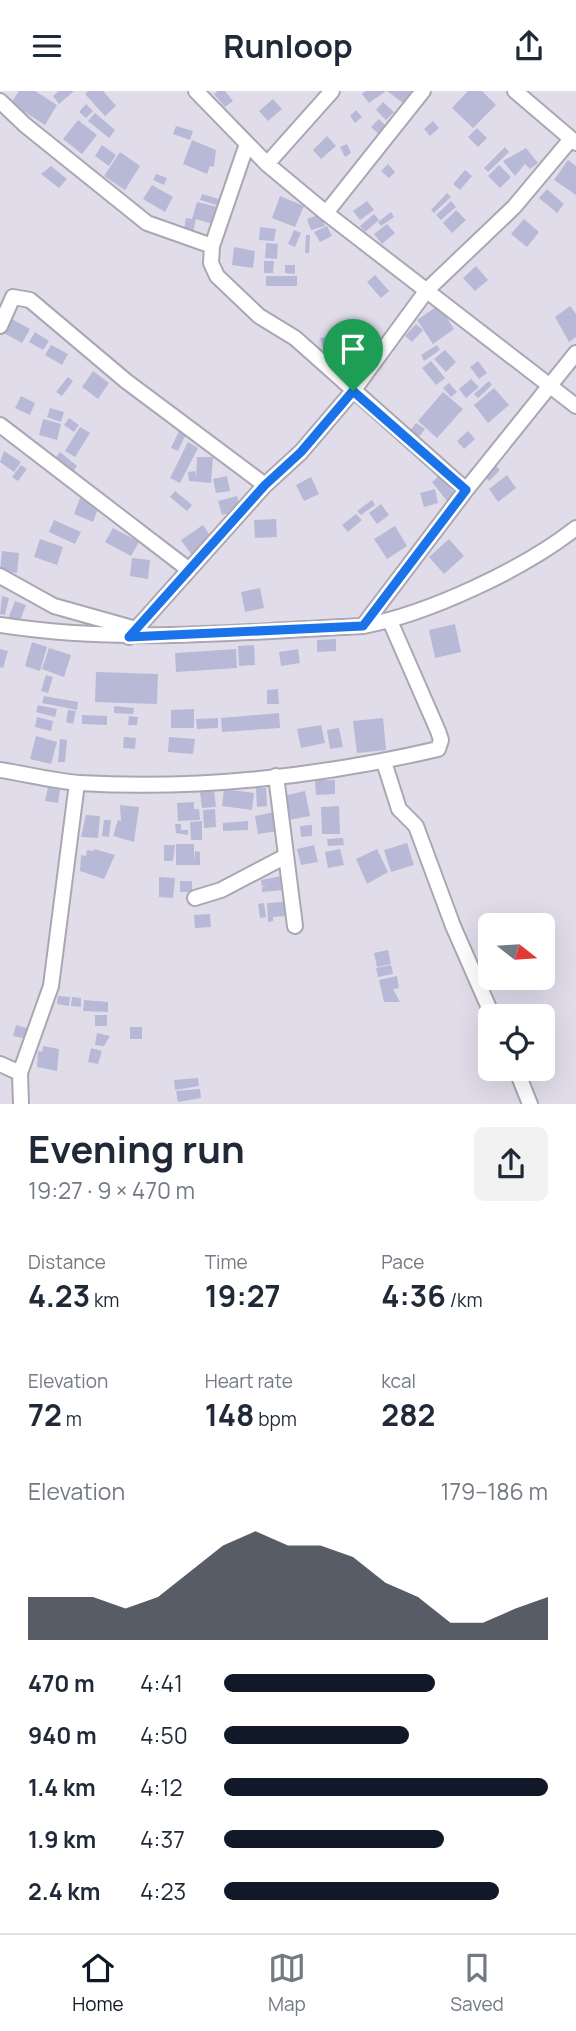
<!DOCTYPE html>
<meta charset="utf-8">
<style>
body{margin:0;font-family:Manrope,sans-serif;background:#f2f2f3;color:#1f2937;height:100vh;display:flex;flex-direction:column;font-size:26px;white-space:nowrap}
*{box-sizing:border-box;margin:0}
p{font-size:23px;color:#747a83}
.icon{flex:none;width:38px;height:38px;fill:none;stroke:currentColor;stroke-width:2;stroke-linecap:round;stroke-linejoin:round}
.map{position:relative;height:1013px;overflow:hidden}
.details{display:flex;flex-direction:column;background:#fff;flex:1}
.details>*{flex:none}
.needle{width:46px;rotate:107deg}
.controls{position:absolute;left:478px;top:822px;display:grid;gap:14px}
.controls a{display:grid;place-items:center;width:77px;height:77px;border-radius:10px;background:#fff;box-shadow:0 7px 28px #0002;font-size:35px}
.pin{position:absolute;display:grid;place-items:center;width:60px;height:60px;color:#fff;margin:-72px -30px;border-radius:50% 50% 50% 0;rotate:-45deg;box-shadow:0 0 7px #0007}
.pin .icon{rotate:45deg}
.round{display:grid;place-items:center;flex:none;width:74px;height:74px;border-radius:10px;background:#f2f2f3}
.headline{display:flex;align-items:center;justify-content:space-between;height:119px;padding:0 28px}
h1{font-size:38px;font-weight:700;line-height:52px}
.metrics{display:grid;grid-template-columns:repeat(3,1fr);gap:10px;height:119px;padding:7px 28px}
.metrics div{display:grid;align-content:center}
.metrics b{font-size:30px;font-weight:700}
.metrics small{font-size:19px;font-weight:400}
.metrics p{font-size:19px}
.chart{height:196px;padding:14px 28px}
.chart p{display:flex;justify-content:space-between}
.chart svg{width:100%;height:126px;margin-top:7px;fill:#111827;opacity:.7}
ul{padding:0 28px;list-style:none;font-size:23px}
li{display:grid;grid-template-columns:112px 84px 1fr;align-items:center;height:52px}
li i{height:18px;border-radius:9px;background:#111827}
header{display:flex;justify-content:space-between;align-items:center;height:91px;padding:0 28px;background:#fff;font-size:32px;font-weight:700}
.dock{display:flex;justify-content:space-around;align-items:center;height:98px;border-top:2px solid #e0e1e3;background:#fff;font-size:19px;color:#747a83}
.dock a{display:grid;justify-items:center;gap:4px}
.dock .on{color:#111827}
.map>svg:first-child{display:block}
.building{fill:#b8b9d7}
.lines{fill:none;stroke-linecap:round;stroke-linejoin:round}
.minor-casing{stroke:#aba6b3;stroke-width:18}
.minor{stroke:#fff;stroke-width:14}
.route-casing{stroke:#fff;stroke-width:14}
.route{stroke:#1a73e8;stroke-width:9}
</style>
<header><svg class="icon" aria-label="menu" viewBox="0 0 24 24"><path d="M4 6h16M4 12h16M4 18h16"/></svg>Runloop<svg class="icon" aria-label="share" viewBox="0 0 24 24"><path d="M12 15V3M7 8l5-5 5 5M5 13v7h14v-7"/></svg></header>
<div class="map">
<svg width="576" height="1013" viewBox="0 0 576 1013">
<rect width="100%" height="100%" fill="#e1dcea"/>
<!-- building -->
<path class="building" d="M19,0H35L57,14L45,34L11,12Z
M59,0H74L59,13L53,5Z
M88,0H103L116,15L105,25L85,3Z
M218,0H225L233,10L225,16L214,3Z
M366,0H386L369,12L362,3Z
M387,0H412L403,12Z
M468,0H482L496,14L473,37L452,17Z
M273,8L282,18L268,30L259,20Z
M383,11L394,21L386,29L376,19Z
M86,13L93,20L86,27L79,21Z
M356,19L362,26L355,32L350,25Z
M95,22L115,39L109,47L88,30Z
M379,28L388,37L381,45L371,36Z
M78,29L97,44L82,63L63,48Z
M433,30L439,37L430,45L424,38Z
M176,35L193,40L190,49L173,43Z
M477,37L487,47L478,56L468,46Z
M327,45L336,55L321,68L313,59Z
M192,49L216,59L214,76L210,75L207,83L183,73Z
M347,53L351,62L345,66L340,56Z
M102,54L116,64L109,75L95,65Z
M505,56L509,61L488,81L484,77Z
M526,57L538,72L530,78L525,73L515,85L503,70Z
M120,61L140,75L125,99L104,85Z
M568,69L576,75V104L554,89Z
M388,73L395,81L389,87L381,80Z
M499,74L511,86L500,97L488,85Z
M51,75L67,88L59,97L41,83Z
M465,79L472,85L460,99L453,93Z
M156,83L167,87L164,94L153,89Z
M152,94L173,106L165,121L143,108Z
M547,98L564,113L557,122L539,107Z
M447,102L451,106L434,122L431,119Z
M202,103L225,110L223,116L200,109Z
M280,105L304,115L295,136L272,127Z
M367,110L374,119L360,129L353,120Z
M451,110L456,116L441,129L436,124Z
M197,111L218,116L213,133L196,128L193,141L184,139L186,127L192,128Z
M456,119L466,129L452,142L443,132Z
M391,121L394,126L381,135L378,131Z
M321,123L325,135L311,139L307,128Z
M374,123L379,129L365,141L360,135Z
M524,128L539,141L527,156L511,143Z
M387,133L395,142L382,153L374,143Z
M327,135L332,145L320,151L314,141Z
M260,136L276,138L274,150L259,149Z
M294,139L301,142L295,156L288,153Z
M306,144H310L309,162H305Z
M266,152L278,153L277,168L265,167Z
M234,156L255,160L253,177L232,174Z
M264,170H274L273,182H264Z
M285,174H295V183L285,182Z
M476,175L488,189L475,200L463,187Z
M375,184L389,200L381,207L367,191Z
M266,185H297V195H266Z
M439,214L454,238L433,253L417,229Z
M570,215L576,223V246L569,251L555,226Z
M10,227L30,238L22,252L2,241Z
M416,233L423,239L412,251L405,245Z
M35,241L49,250L43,259L29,251Z
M329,245L334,260L325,262L320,247Z
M355,247L362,266L342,274L335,255Z
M51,254L68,263L62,274L45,264Z
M437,254L440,259L424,270L421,264Z
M445,259L456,271L446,281L434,268Z
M431,270L445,287L436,294L422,277Z
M478,270L487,282L479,288L470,276Z
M93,280L109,292L98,308L82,296Z
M68,286L73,290L62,305L56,301Z
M471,288L479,296L466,307L459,298Z
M489,290L492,294L478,307L474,303Z
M449,292L457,301L451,306L443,297Z
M494,297L509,314L488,332L474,314Z
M443,301L463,318L437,347L418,330Z
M21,305L35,312L30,324L15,317Z
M50,317L64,321L61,331L47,326Z
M69,327L79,334L74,341L64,334Z
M43,328L61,333L57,349L39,344Z
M416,332L425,338L419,346L410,340Z
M80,336L90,342L75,366L65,360Z
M180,338L187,341L178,360L171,357Z
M468,340L475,348L464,358L457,350Z
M188,351L198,357L180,392L170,387Z
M4,360L21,371L14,381L0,371Z
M60,361L77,375L72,382L54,369Z
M197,366H213L211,392L189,390L188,381L195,380L196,387Z
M21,374L27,378L18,390L12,386Z
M496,375L500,379L489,390L485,386Z
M440,384L455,403L447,410L432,391Z
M507,384L516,397L498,411L489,398Z
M227,385L230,400L216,402L213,388Z
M311,386L319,403L304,410L296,394Z
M435,398L438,412L424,416L420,402Z
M175,400L192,414L187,420L170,406Z
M237,405L241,419L222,424L218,410Z
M80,407L99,415L93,431L74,423Z
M372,409L375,414L361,424L357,420Z
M381,413L389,424L377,433L369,422Z
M356,423L362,429L348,441L342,434Z
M276,428L277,446L255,447L254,429Z
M54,429L81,441L75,453L49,441Z
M203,434L213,449L191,463L181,449Z
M395,435L407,455L387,468L374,448Z
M113,437L139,451L131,465L105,451Z
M40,448L63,456L57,474L34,466Z
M449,448L464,465L444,483L429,466Z
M2,460L19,462L17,482L0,480Z
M132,467L150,469L148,488L130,485Z
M260,497L264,517L245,521L241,501Z
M2,505L9,507L5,524L0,523Z
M15,510L26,514L19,532L8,528Z
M455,533L461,561L435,567L429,539Z
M336,548V560L317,561V549Z
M32,551L47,556L40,580L25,575Z
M254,554L255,574L239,575L238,555Z
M49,557L71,564L64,586L42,578Z
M0,558L8,560L3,577L0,576Z
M236,558L237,577L176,581L175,562Z
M298,558L300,572L281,575L279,561Z
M96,581L158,583L157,613L95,611Z
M46,584L53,586L48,602L41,600Z
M278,598L279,613H267V599Z
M44,605L78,611L77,619L42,612Z
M38,614L57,618L55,626L36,621Z
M114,615L134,617L133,623L114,622Z
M194,618V637H171V619Z
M68,619L76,620L73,633L66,631Z
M279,622L280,637L222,641L221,627Z
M82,624L107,625V634L82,633Z
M129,625L138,626L137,634H128Z
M37,626L53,630L51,640L35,636Z
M218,627V637L197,638L196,628Z
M383,627L386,659L357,662L353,630Z
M321,634L325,652L301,657L297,638Z
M339,637L343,656L330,658L327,639Z
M36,645L57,651L51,673L30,668Z
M124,646L136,647L135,658L123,657Z
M169,646L195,648L193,663L168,661Z
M60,648L67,649L65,671H58Z
M315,689H335V703L316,704Z
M48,696L60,699L58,712L45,710Z
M256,697H266L267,715L257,716Z
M224,698L254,702L252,719L222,715Z
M214,699L216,716L202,717L200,701Z
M305,700L310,725L288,729L283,705Z
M194,711V718H199L200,729L178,730L177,712Z
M120,714L139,716L134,751L113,745L118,729L121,730Z
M339,715L340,743H322L321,716Z
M215,718L216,736L204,737L203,719Z
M275,721L278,740L258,743L255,725Z
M86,724L100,725L98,747L81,746Z
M104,729H111L109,746L102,745Z
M202,730V749H191L190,731Z
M248,730V739L223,740V732Z
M175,733H181V739H188V744L176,742Z
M312,734V745L301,746L300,735Z
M343,747L344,754L328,755L327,748Z
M407,752L414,774L391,781L384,759Z
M176,753H194V771L195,760L200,761V774H176Z
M164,754H175L173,770H164Z
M314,754L318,771L301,774L297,758Z
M94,758L115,764L104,788L80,780L81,764L86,765L87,759L94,760Z
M340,758L344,774L328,777L325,761Z
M377,758L388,781L367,793L356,768Z
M281,785L283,799L262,801V796L267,795H262L261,789Z
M159,786L175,787L173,807L159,806Z
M180,790H192V801H180Z
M284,811L286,825L273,826V830L268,831L267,812Z
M264,812L266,826L260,827L258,813Z
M210,823L211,836L195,837L194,824Z
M388,859L391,873L377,876L374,862Z
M391,874L393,883L378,886L376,877Z
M397,885L399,897L393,898L400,911H384L379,889Z
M58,905L70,906L69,915L57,913Z
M72,906L81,907V916L71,915Z
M84,909L108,911V921L83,920Z
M95,924H107V935H95Z
M16,934L30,938L27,948L13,945Z
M130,936H142V948H130Z
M97,942L110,945L104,955L95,954Z
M43,955L59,958L57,980L37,976L38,960L42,961Z
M91,957L102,960L98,973L88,971Z
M198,987L199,995L175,999L174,989Z
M200,998L201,1007L178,1011L176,1000Z"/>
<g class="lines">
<!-- minor casing -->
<g class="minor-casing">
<path id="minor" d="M196,0L267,73L326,122L576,315
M515,0L576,52
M0,10L25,34L147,132L212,155L211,172L217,185L259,225L295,247L466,399
M267,73L332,0
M326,122L423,0
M212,155L247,53
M0,235L13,206L30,209L126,290L265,394
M0,334L188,478
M0,485L54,515L136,538
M0,534C122,553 240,541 363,535C428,523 524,478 576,437
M363,535L466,399L576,262
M129,546L265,394L301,361L353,300L427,199L514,116L571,48
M384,671L399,718L416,735L453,835L493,926
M0,679C26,683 53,690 79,692C199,699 322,685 438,658L441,649L438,640L390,530
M276,685L295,835
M195,807L221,799L286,765
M0,973L20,982
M516,978L530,1013
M21,1013L20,982L51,895L77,692"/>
</g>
<!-- minor -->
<use href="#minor" class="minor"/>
</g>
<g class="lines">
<!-- route casing -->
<g class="route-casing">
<path id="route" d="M353,300L466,399L363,535L129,546L265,394L301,361Z"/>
</g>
<!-- route -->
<use href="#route" class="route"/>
</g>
</svg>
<div class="controls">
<a><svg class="needle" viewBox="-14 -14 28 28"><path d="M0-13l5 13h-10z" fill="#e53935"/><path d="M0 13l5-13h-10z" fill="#747a83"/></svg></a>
<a><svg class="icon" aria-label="locate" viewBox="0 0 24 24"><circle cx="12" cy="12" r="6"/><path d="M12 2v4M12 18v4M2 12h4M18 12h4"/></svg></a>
</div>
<div class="pin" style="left:353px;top:300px;background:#1e9e55"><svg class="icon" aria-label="arrive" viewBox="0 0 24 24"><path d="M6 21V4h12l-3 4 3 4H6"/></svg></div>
</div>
<section class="details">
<div class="headline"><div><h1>Evening run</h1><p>19:27 · 9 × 470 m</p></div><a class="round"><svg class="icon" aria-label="share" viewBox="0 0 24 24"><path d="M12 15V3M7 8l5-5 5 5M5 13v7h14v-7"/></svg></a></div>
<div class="metrics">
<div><p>Distance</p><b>4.23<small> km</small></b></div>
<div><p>Time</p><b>19:27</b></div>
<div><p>Pace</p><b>4:36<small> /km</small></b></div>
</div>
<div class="metrics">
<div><p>Elevation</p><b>72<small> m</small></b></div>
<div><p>Heart rate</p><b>148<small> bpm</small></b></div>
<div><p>kcal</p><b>282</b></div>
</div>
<div class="chart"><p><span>Elevation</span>179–186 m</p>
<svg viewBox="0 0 160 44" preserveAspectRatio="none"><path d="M0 44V29L10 29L20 29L30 33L40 29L50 20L60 11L70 6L80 11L90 11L100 15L110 24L120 29L130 38L140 38L150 33L160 29V44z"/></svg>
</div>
<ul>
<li><b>470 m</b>4:41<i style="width:65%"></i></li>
<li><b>940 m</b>4:50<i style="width:57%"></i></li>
<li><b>1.4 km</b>4:12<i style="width:100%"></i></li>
<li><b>1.9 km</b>4:37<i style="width:68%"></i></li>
<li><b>2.4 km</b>4:23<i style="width:85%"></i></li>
</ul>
</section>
<nav class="dock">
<a class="on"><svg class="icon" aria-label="home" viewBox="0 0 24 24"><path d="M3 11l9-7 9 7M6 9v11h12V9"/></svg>Home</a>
<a><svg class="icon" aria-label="map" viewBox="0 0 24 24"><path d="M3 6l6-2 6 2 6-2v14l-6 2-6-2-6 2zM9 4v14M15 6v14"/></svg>Map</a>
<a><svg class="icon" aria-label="saved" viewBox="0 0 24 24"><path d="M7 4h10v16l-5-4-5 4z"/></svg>Saved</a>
</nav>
